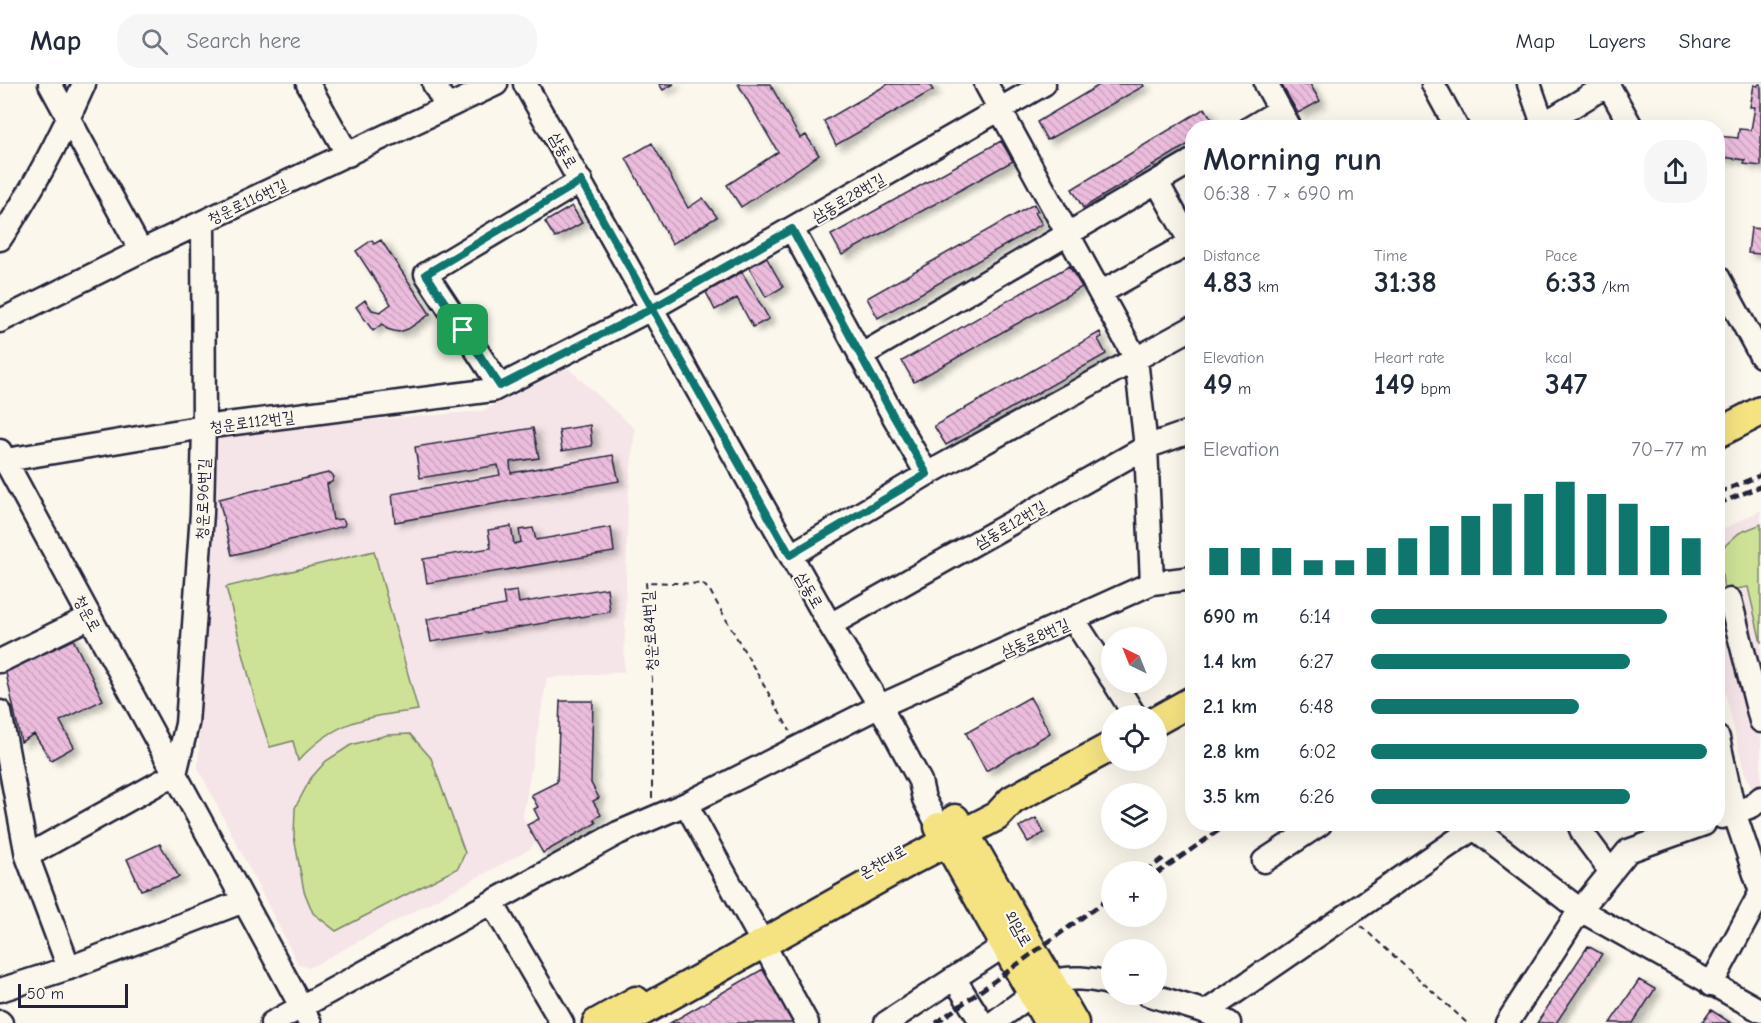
<!DOCTYPE html>
<meta charset="utf-8">
<style>
body{margin:0;font-family:"Comic Neue","Poor Story",sans-serif;background:#f6f6f7;color:#1f2937;height:100vh;display:flex;flex-direction:column;font-size:22px;white-space:nowrap}
*{box-sizing:border-box;margin:0}
p{font-size:20px;color:#747a83}
.icon{flex:none;width:33px;height:33px;fill:none;stroke:currentColor;stroke-width:2;stroke-linecap:round;stroke-linejoin:round}
.map{position:relative;flex:1;overflow:hidden}
.side{position:absolute;left:1185px;top:36px;width:540px;height:711px;display:flex;flex-direction:column;background:#fff;border-radius:24px;box-shadow:0 6px 24px #0002}
.side>*{flex:none}
.needle{width:39px;rotate:317deg}
.tools{position:absolute;left:1101px;top:543px;display:grid;gap:12px}
.tools a{display:grid;place-items:center;width:66px;height:66px;border-radius:50%;background:#fff;box-shadow:0 6px 24px #0002;font-size:30px}
.scale{position:absolute;left:18px;bottom:15px;width:110px;box-sizing:border-box;padding-left:6px;border:3px solid #22223b;border-top:0;font-size:16px;line-height:21px;white-space:nowrap;color:#22223b;-webkit-text-stroke:4px #fbf7ec;paint-order:stroke}
.pin{position:absolute;display:grid;place-items:center;width:51px;height:51px;color:#fff;margin:-26px;border-radius:12px;box-shadow:0 3px 9px #0006}
.round{display:grid;place-items:center;flex:none;width:63px;height:63px;border-radius:24px;background:#f6f6f7}
.headline{display:flex;align-items:center;justify-content:space-between;height:102px;padding:0 18px}
h1{font-size:33px;font-weight:800;line-height:45px}
.metrics{display:grid;grid-template-columns:repeat(3,1fr);gap:9px;height:102px;padding:6px 18px}
.metrics div{display:grid;align-content:center}
.metrics b{font-size:30px;font-weight:800}
.metrics small{font-size:16px;font-weight:400}
.metrics p{font-size:16px}
.chart{height:168px;padding:12px 18px}
.chart p{display:flex;justify-content:space-between}
.chart svg{width:100%;height:108px;margin-top:6px;stroke:#0f766e;stroke-width:6}
ul{padding:0 18px;list-style:none;font-size:20px}
li{display:grid;grid-template-columns:96px 72px 1fr;align-items:center;height:45px}
li i{height:15px;border-radius:8px;background:#0f766e}
header{display:flex;align-items:center;gap:36px;box-sizing:border-box;height:84px;padding:0 30px;background:#fff;border-bottom:2px solid #e0e1e3}
header strong{font-size:28px}
nav{display:flex;gap:33px;margin-inline-start:auto;font-size:21px}
.search{width:420px;height:54px;background:#f6f6f7;display:flex;align-items:center;gap:15px;box-sizing:border-box;padding:0 21px;border-radius:24px;color:#747a83;font-size:22px}
.map>svg:first-child{display:block}
.built{fill:#f6e5e8}
.grass{fill:#cee297;stroke:#788269;stroke-width:1.5}
.building{fill:url(#building-back-hatch);stroke:#22223b;stroke-width:1.5;filter:url(#shadow)}
.lines{fill:none;stroke-linecap:round;stroke-linejoin:round}
.minor-casing{stroke:#22223b;stroke-width:27}
.major-casing{stroke:#22223b;stroke-width:33}
.path{stroke:#22223b;stroke-width:2;stroke-dasharray:6 4.5;stroke-linecap:butt}
.minor{stroke:#fbf7ec;stroke-width:22}
.major{stroke:#f5e382;stroke-width:28}
.rail{stroke:#22223b;stroke-width:4.5;stroke-dasharray:9 4.5;stroke-linecap:butt}
.route-casing{stroke:#fff;stroke-width:12}
.route{stroke:#0f766e;stroke-width:8}
.labels{text-anchor:middle;stroke-width:4.5;stroke-linejoin:round;paint-order:stroke}
.street-label{font-size:16px;fill:#22223b;stroke:#fbf7ec}
</style>
<header>
<strong>Map</strong>
<div class="search"><svg class="icon" aria-label="search" viewBox="0 0 24 24"><circle cx="10" cy="10" r="6"/><path d="M15 15l6 6"/></svg>Search here</div>
<nav><a>Map</a><a>Layers</a><a>Share</a></nav>
</header>
<div class="map">
<svg width="1761" height="939" viewBox="0 0 1761 939">
<defs>
<pattern id="building-back-hatch" width="6" height="6" patternUnits="userSpaceOnUse" patternTransform="scale(1.5)"><rect width="6" height="6" fill="#ecbcdd"/><path d="M-1 5l2 2M0 0l6 6M5-1l2 2" fill="none" stroke="#caa1bf"/></pattern>
<filter id="shadow"><feDropShadow dx="6" dy="4" stdDeviation="3" flood-color="#0004"/></filter>
</defs>
<rect width="100%" height="100%" fill="#fbf7ec"/>
<filter id="ink" filterUnits="userSpaceOnUse"><feTurbulence type="fractalNoise" baseFrequency=".0167" numOctaves="2"/><feDisplacementMap in="SourceGraphic" scale="12" xChannelSelector="R" yChannelSelector="G"/><feConvolveMatrix kernelMatrix="1 2 1 2 8 2 1 2 1" color-interpolation-filters="sRGB"/></filter>
<g filter="url(#ink)">
<!-- built -->
<path class="built" d="M568,284L635,345L628,414L624,588L547,594L523,732L534,759L530,765L309,884L298,880L198,684L212,361L223,348L482,327Z
M1761,426V723L1744,687L1718,578V448Z"/>
<!-- grass -->
<path class="grass" d="M1761,440V559L1748,503L1724,507L1719,467L1739,449Z
M374,467L418,626C366,633 335,636 298,677L293,657L270,663L257,624L226,503Z
M410,650L431,674L465,769L458,784L336,847L313,829L304,807L294,753L295,724L311,694L326,677L351,661L387,651Z"/>
<!-- building -->
<path class="building" d="M659,0H674L663,6Z
M738,0H770L800,54L806,51L819,71L741,123L727,101L778,68Z
M888,0H929L933,6L836,61L824,37Z
M1101,0H1143L1144,2L1047,56L1037,38Z
M1281,0H1310L1320,17L1298,29Z
M1759,0H1761V82L1744,80L1745,76L1722,73L1721,76L1718,75V52L1738,54L1739,45L1751,46L1755,23H1750L1754,1L1758,2Z
M1205,24L1217,44H1192V58L1083,124L1072,105Z
M1001,57L1013,77L842,171L831,151Z
M652,59L688,124L703,114L717,133L672,160L626,74Z
M1034,120L1038,127L1035,129L1042,140L878,234L867,214Z
M572,122L582,139L555,154L545,138Z
M1751,144L1761,145V170L1748,169Z
M372,156L374,160L381,156L430,230L408,245L399,248L394,247L387,245L382,240L373,247L356,223L365,216L372,226L380,228L391,220L356,167Z
M765,171L783,203L766,213L748,181Z
M1069,182L1082,203L914,298L902,277Z
M742,188L769,235L753,243L737,214L715,226L706,208Z
M1100,248L1102,253L1098,255L1106,270L946,361L934,342Z
M590,341L592,362L562,367L559,346Z
M533,344L539,374L510,378L511,389L613,371L619,397L395,438L392,410L500,391L498,381L420,394L415,363Z
M328,389H331L334,393L332,398L327,400L333,436L342,435L345,439L344,442L232,471L219,415Z
M511,442L514,460L521,458L519,446L533,444L536,456L611,443L614,468L427,499L423,475L491,464L488,446Z
M511,442L514,460L521,458L519,446L533,444L536,456L611,443L614,468L427,499L423,475L491,464L488,446Z
M607,504L610,528L431,558L427,535L505,521L503,509L517,507L519,519Z
M607,504L610,528L431,558L427,535L505,521L503,509L517,507L519,519Z
M70,549L103,616L60,637L74,663L51,676L34,650L21,658L4,580Z
M1030,613L1050,649L986,687L966,649Z
M560,617H593L591,699L599,714L593,717L601,731L594,735L596,739L543,769L527,741L539,735L534,725L538,723L531,711L557,698Z
M1036,734L1044,749L1028,758L1019,743Z
M160,760L179,793L141,806L127,775Z
M1588,862L1602,870L1556,939H1537Z
M763,885L795,939H670Z
M1639,896L1655,905L1633,939H1610Z
M1711,926L1731,939H1702Z"/>
<g class="lines">
<!-- minor casing -->
<g class="minor-casing">
<path id="minor" d="M50,0L141,167
M308,0L348,71
M434,0L447,23
M525,0L830,541L880,622L920,697L924,715L939,743
M986,0L1136,275L1146,363L1152,499
M1266,0L1290,44
M1433,0L1457,44
M1529,0L1543,40
M1608,1L1632,44
M1250,44L1280,26
M1537,44L1609,0
M1157,98L1191,159
M792,145L894,333L927,390
M0,155C33,106 60,54 84,0
M1718,193L1761,272
M1100,209L1192,158
M0,237L141,167L496,0
M860,272L1192,77
M500,302L426,190L581,97
M0,367L310,939
M0,377L204,343L493,306L651,225L1044,0
M791,471L927,390L1192,244
M1730,516L1761,637
M1074,536L1112,595
M830,541L1146,363L1192,347
M0,577L90,533
M1114,598L1135,632
M0,628L27,772L69,884
M686,720L807,939
M1722,733L1752,722L1761,714
M1579,740L1583,750L1611,788
M1474,744L1580,826L1761,927
M27,772L175,690L187,640L202,429L204,343L203,138
M1264,777L1320,740
M492,819L562,939
M954,894L982,939
M1049,898C1071,892 1090,894 1112,900
M1711,901L1761,808L1734,728L1718,654
M0,906L69,884L244,817
M1147,910L1206,928L1229,939
M1206,928L1474,744L1470,740
M0,938L1,939
M272,939L618,749L686,720L880,622L1152,499L1192,494
M886,939L1005,861
M993,939L1032,910
M1507,939L1580,826L1628,767L1704,740"/>
</g>
<!-- major casing -->
<g class="major-casing">
<path id="major" d="M1718,349L1761,327
M1156,637L1192,617
M955,735L977,770L1074,939
M939,743L1049,939
M597,939L636,917
M621,939L912,776L997,732L1012,716L1112,662"/>
</g>
<!-- path -->
<path class="path" d="M652,714V589L646,498L703,500L710,507L790,647
M1361,842L1467,939"/>
<!-- minor -->
<use href="#minor" class="minor"/>
<!-- major -->
<use href="#major" class="major"/>
<!-- rail -->
<path class="rail" d="M1718,409L1761,391
M1718,420L1761,402
M1145,788L1164,774
M1156,790L1228,740
M936,939L1112,812"/>
</g>
</g>
<g class="lines" filter="url(#ink)">
<!-- route casing -->
<g class="route-casing">
<path id="route" d="M463,246L500,302L651,225L792,145L894,333L927,390L790,471L581,97L426,190L463,246"/>
</g>
<!-- route -->
<use href="#route" class="route"/>
</g>
<g class="labels">
<!-- street labels -->
<g class="street-label">
<text transform="translate(564 66) rotate(60)" y="6">삼동로</text>
<text transform="translate(848 113) rotate(-30)" y="6">삼동로28번길</text>
<text transform="translate(247 117) rotate(-25)" y="6">청운로116번길</text>
<text transform="translate(252 337) rotate(-7)" y="6">청운로112번길</text>
<text transform="translate(202 415) rotate(-88)" y="6">청운로96번길</text>
<text transform="translate(1010 440) rotate(-30)" y="6">삼동로12번길</text>
<text transform="translate(810 506) rotate(60)" y="6">삼동로</text>
<text transform="translate(88 529) rotate(62)" y="6">청운로</text>
<text transform="translate(649 547) rotate(-93)" y="6">청운로84번길</text>
<text transform="translate(1035 553) rotate(-24)" y="6">삼동로8번길</text>
<text transform="translate(882 777) rotate(-30)" y="6">온천대로</text>
<text transform="translate(1019 844) rotate(61)" y="6">외암로</text>
</g>
</g>
</svg>
<div class="tools">
<a><svg class="needle" viewBox="-14 -14 28 28"><path d="M0-13l5 13h-10z" fill="#e53935"/><path d="M0 13l5-13h-10z" fill="#747a83"/></svg></a>
<a><svg class="icon" aria-label="locate" viewBox="0 0 24 24"><circle cx="12" cy="12" r="6"/><path d="M12 2v4M12 18v4M2 12h4M18 12h4"/></svg></a>
<a><svg class="icon" aria-label="layers" viewBox="0 0 24 24"><path d="M12 4l9 5-9 5-9-5zM3 14l9 5 9-5"/></svg></a>
<a>+</a>
<a>−</a>
</div>
<div class="scale">50 m</div>
<div class="pin" style="left:463px;top:246px;background:#1e9e55"><svg class="icon" aria-label="arrive" viewBox="0 0 24 24"><path d="M6 21V4h12l-3 4 3 4H6"/></svg></div>
<section class="side">
<div class="headline"><div><h1>Morning run</h1><p>06:38 · 7 × 690 m</p></div><a class="round"><svg class="icon" aria-label="share" viewBox="0 0 24 24"><path d="M12 15V3M7 8l5-5 5 5M5 13v7h14v-7"/></svg></a></div>
<div class="metrics">
<div><p>Distance</p><b>4.83<small> km</small></b></div>
<div><p>Time</p><b>31:38</b></div>
<div><p>Pace</p><b>6:33<small> /km</small></b></div>
</div>
<div class="metrics">
<div><p>Elevation</p><b>49<small> m</small></b></div>
<div><p>Heart rate</p><b>149<small> bpm</small></b></div>
<div><p>kcal</p><b>347</b></div>
</div>
<div class="chart"><p><span>Elevation</span>70–77 m</p>
<svg viewBox="0 0 160 44" preserveAspectRatio="none"><path d="M5 44V33M15 44V33M25 44V33M35 44V38M45 44V38M55 44V33M65 44V29M75 44V24M85 44V20M95 44V15M105 44V11M115 44V6M125 44V11M135 44V15M145 44V24M155 44V29"/></svg>
</div>
<ul>
<li><b>690 m</b>6:14<i style="width:88%"></i></li>
<li><b>1.4 km</b>6:27<i style="width:77%"></i></li>
<li><b>2.1 km</b>6:48<i style="width:62%"></i></li>
<li><b>2.8 km</b>6:02<i style="width:100%"></i></li>
<li><b>3.5 km</b>6:26<i style="width:77%"></i></li>
</ul>
</section>
</div>
